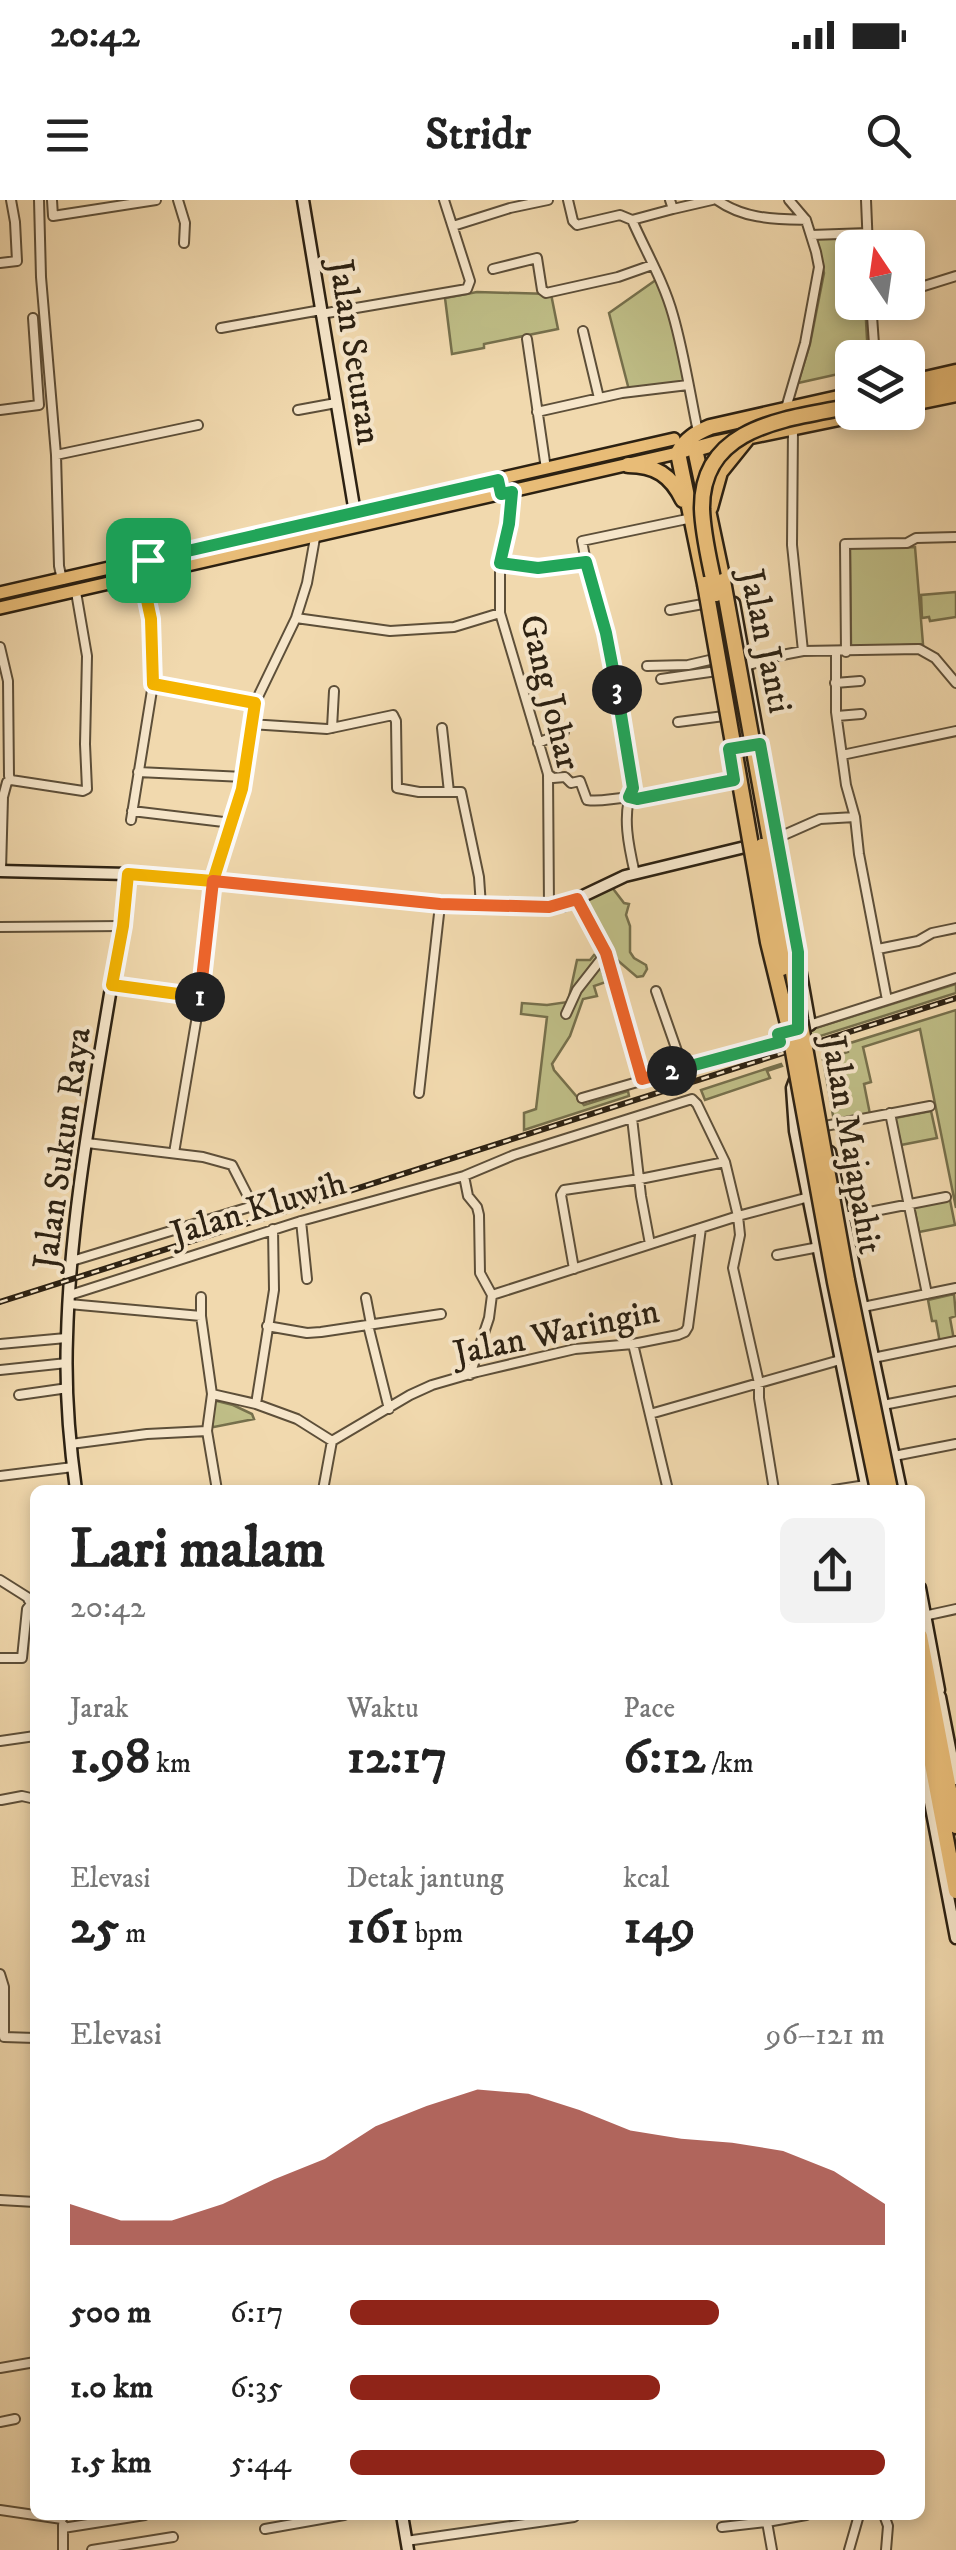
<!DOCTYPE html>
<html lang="id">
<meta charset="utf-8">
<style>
body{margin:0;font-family:"IM FELL DW Pica",serif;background:#f2f2f2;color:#222;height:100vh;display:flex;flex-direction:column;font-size:38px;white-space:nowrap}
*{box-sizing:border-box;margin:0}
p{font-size:32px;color:#767676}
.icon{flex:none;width:55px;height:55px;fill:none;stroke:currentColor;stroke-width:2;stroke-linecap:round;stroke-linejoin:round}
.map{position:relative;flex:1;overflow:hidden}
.side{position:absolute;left:30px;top:1285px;width:895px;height:1035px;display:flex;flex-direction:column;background:#fff;border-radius:15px;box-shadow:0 5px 15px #0003}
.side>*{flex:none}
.needle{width:65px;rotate:347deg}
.controls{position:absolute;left:835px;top:30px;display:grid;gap:20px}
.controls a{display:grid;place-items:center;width:90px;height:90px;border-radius:15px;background:#fff;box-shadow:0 5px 15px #0003;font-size:50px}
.pin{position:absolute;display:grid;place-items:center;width:85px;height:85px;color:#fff;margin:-42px;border-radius:20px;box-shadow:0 5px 15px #0006}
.km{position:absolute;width:50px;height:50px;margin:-25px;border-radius:50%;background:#222;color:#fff;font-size:28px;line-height:50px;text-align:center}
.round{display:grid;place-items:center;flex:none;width:105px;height:105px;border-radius:15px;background:#f2f2f2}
.headline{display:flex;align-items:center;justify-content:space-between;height:170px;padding:0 40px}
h1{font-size:55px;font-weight:700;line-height:75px}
.figures{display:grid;grid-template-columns:repeat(3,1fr);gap:15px;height:170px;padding:10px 40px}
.figures div{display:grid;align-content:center}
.figures b{font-size:50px;font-weight:700}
.figures small{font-size:28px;font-weight:400}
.figures p{font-size:28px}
.chart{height:280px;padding:20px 40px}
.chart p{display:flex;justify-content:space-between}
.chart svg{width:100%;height:180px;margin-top:10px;fill:#8f2418;opacity:.7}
ul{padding:0 40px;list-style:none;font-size:32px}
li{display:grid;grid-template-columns:160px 120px 1fr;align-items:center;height:75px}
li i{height:25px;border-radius:12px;background:#8f2418}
.status{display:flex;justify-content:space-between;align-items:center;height:70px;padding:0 50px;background:#fff;direction:ltr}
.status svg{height:28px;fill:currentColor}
header{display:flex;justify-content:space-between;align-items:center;height:130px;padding:0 40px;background:#fff;font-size:45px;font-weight:700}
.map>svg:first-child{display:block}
.green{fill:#bfbe87;stroke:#76704c;stroke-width:2.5}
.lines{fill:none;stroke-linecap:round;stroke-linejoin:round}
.street-casing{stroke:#5d4f39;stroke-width:12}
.secondary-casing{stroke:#2c2112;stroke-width:15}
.primary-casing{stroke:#2c2112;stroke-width:16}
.highway-casing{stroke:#2c2112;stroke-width:19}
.street{stroke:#f6e6ca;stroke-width:8}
.secondary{stroke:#f6e6ca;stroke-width:10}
.primary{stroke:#e8bc77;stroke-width:11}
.highway{stroke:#e8bc77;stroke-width:14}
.rail-casing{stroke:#2c2112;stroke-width:6}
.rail{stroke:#f6e6ca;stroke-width:2.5;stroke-dasharray:8;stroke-linecap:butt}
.highway-bridge-casing{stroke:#2c2112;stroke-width:19;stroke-linecap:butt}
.highway-bridge{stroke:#e8bc77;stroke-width:14}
.split-1-casing{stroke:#fff;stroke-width:20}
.split-2-casing{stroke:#fff;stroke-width:20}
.split-3-casing{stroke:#fff;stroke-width:20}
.split-4-casing{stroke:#fff;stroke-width:20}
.split-1{stroke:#f5b400;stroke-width:12}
.split-2{stroke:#f0652b;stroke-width:12}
.split-3{stroke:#22a559;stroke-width:12}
.split-4{stroke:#22a559;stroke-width:12}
.labels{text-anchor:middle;stroke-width:8;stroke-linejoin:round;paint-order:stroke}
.street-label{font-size:35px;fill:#2c2112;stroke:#f6e6ca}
</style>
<div class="status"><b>20:42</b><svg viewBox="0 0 49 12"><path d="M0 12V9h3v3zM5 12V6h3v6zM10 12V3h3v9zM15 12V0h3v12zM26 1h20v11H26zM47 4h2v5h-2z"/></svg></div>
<header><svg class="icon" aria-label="menu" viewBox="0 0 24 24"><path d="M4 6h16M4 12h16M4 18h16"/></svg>Stridr<svg class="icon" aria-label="search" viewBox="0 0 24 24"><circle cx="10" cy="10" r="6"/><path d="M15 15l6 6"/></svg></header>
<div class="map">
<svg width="956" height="2350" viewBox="0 0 956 2350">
<rect width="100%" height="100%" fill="#f1d9ae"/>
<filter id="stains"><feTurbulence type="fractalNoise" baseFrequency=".002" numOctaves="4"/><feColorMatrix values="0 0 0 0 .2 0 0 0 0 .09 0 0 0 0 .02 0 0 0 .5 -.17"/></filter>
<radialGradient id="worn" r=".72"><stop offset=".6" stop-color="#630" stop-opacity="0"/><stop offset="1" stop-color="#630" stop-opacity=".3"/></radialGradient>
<!-- green -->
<path class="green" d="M855,36L861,40L863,47L852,48V102L865,103L868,157L852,158V171L798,183L810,144L824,73L816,38Z
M660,77L688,185L629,190L609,113Z
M477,92L551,94L558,129L484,144V148L452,154L445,98Z
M915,347L923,444L851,448L850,348Z
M956,392V417L930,421L929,417L922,418L921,395Z
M611,686L624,703L629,704L626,715L630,726V752L634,758L646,765L647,769L643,776L637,777L616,759L614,750L595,729L581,700Z
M594,755L606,760L608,768L602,771L606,782L594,786L597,796L583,799L570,836L552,864L554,870L584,905L628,891L629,896L524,930V913L536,909L547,817L521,814L522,803L547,805L568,802L577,760H590Z
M956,784V793L811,839L809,830Z
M956,810V1008L920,829L863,847L871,882L864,884L870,914L834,921L823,860L848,852L847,844Z
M781,864L782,866L767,871L770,878L705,900L701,890Z
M931,911L937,938L901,945L895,918Z
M950,1000L955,1025L919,1032L914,1007Z
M954,1094L956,1116L950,1118L954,1140L940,1143L936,1121H932L928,1100Z
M213,1200L233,1205L252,1214L254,1219L214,1227L209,1225Z"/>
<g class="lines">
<!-- street casing -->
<g class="street-casing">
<path id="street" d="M39,0L41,77L56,255L59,366L62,380
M52,0L53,16L156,0
M178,0L185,23L184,43
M568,0L573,21L577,25L620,15L632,20C646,52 664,82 673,115C684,153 690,194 698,232
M717,0C744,19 773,19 806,20
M866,0L868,48
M673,9L712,0
M632,20L673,9L670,0
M453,26L510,8L548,0
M811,35L868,33
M0,63L17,61L15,22L11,0
M493,69L537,58L542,90L546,93L618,77L652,65
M908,91L956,76
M871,102L875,158
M321,114L467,89L470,81L444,0
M221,128L321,110
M583,131L599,198
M527,139L546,269
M786,208L805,143L819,67L816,52L806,20L789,0
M0,210L39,205L33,118
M298,210L336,203
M537,212L622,193L688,185
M793,228L792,345L803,451
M56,255L198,225
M512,292L509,324L500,363V413L548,574L549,707
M500,363L537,367L586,362
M670,410L703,404
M296,418L390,431L454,427L500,413
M0,447L8,481L9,576L11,580
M846,452L845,344L907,343L916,338L956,337
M836,453V512L846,585L855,617L859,654L887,800
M647,466L688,465L714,459
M746,466L777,456L803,451L919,449L935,458L956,483
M661,479L717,471
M835,483L860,481
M153,484L255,503
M837,516L861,514
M678,522L724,516
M251,524L327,529L393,515L396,521L397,588L419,592H461L479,677L481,706
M332,528L334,491
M442,528L449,592
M538,543L564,532
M842,555L956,531
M138,572L244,577
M548,574L553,578L565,577L571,583L580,581L587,600C604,603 620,595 637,599L734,581
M132,611L232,623
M131,620L153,484L151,419L142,377
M777,638L820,619L855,617
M1,670L3,597L7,582L11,580L83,591L87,589L85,544L87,456L76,392
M635,674C629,648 621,613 633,588L606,433L590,383L582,341L692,318
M577,699L606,753L642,879
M0,727L123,726
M878,749L918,741L932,733L956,728
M112,785L200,798
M656,791L683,868
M566,814L577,790L606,753
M806,826L956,778
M419,893L440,705
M582,898L780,841L778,834L791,831
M890,913L927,1094
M632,918L641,996L650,1044
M825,926L930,906
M174,953L200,798L213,681L242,589L255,503L296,418L307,383L315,338
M464,976L468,996L477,1007L479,1015L480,1073L492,1095L489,1118L470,1175
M844,1017L946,997
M301,1021L307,1079
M777,1055L819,1047
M72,1061L253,1006L232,965L203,957L87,943
M574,1069L561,995L564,990L640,979L725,962
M70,1095L301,1021L464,976L514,955L692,899L697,904L725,962L738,1016L740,1035L733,1068L759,1183V1198L774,1290
M492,1095L738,1016L809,997
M201,1097V1117
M366,1098L371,1124
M69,1104L201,1116L212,1194
M863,1107L956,1088
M368,1125L389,1209
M267,1126L307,1133L321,1132L441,1114
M0,1144L66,1138
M633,1144L668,1290
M873,1158L956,1141
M0,1170L67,1163
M19,1195L68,1188
M256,1204L274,1090L273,1029
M883,1205L956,1191
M650,1214L840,1160
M207,1231L217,1290
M71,1244L147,1234L207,1231L212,1194L256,1204L297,1219L332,1241L410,1195L432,1185L477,1172L575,1149L633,1144L678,1135L685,1132L688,1127L701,1028
M894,1256L956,1244
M0,1276L73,1267
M323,1290L332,1241
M834,1290L866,1285
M0,1380L27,1397L31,1404
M924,1416L956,1409
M0,1458H22L27,1409L31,1404L35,1403
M0,1541L35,1536
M1,1600L22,1596L35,1599
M0,1774L4,1787V1837L35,1838
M0,2000L35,2002
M0,2168L35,2162
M0,2222L15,2219
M0,2310L62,2319
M884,2315L888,2326L886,2350
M63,2325V2350
M722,2327L767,2322
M63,2328L145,2315
M265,2329L344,2315
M406,2341L574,2317
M92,2350L173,2337
M772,2350L767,2322L806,2315
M849,2350L859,2315"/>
</g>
<!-- secondary casing -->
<g class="secondary-casing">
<path id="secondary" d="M303,0L355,313
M734,403L797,752V765
M0,671L128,674L282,686L440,705L549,707L564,705L625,676L745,647
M798,757L810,825
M800,878L795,880L792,888L795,931L867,1290
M830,952L901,1290
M76,1290C69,1240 65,1188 67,1137C70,1020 92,903 111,788C117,749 124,712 128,674
M920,1388L939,1490
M933,1483L940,1497L956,1579
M920,1550L956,1738
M402,2315L408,2350"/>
</g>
<!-- primary casing -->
<g class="primary-casing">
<path id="primary" d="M0,393L674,239
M0,408L686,251"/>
</g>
<!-- highway casing -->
<g class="highway-casing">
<path id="highway" d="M908,183L956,172
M908,194L956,184
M908,204L956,194
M689,242L695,249L723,381
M695,249L717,243L868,212
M628,265C655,265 671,275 683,300
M710,308L720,272L749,236
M705,384L678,253C685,239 696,233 710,227L852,195
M920,1436L956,1626
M920,1501L956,1691"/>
</g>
<!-- street -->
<use href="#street" class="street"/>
<!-- secondary -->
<use href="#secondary" class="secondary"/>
<!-- primary -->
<use href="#primary" class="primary"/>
<!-- highway -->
<use href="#highway" class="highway"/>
<!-- rail casing -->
<g class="rail-casing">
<path id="rail" d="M0,1102L956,798"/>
</g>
<!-- rail -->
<use href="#rail" class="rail"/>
<!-- highway-bridge casing -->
<g class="highway-bridge-casing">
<path id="highway-bridge" d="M723,381L788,738L800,820L847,1080L890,1290
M705,384L768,742L788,824L835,1082L878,1290
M716,394C711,366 703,338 702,309C701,224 790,219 852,206
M762,646L782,768"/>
</g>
<!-- highway-bridge -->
<use href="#highway-bridge" class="highway-bridge"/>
</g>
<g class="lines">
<!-- split-1 casing -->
<g class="split-1-casing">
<path id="split-1" d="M148,360L151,375L142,377L151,419L153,484L255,503L242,589L213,681L128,674L123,726L112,785L200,797"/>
</g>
<!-- split-2 casing -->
<g class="split-2-casing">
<path id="split-2" d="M200,797L213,681L440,704L549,707L577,699L606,753L642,879L672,871"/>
</g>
<!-- split-3 casing -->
<g class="split-3-casing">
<path id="split-3" d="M617,490L633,588L629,597L637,599L734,580L729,549L760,544L798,752V829L778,834L780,842L672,871"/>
</g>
<!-- split-4 casing -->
<g class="split-4-casing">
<path id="split-4" d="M148,360L498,280L501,294L512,292L509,324L500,363L538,368L586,362L606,433L617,490"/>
</g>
<!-- split-1 -->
<use href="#split-1" class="split-1"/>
<!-- split-2 -->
<use href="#split-2" class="split-2"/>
<!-- split-3 -->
<use href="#split-3" class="split-3"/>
<!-- split-4 -->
<use href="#split-4" class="split-4"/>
</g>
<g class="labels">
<!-- street labels -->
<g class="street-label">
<text transform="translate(356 152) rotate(81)" y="12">Jalan Seturan</text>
<text transform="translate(767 441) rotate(78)" y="12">Jalan Janti</text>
<text transform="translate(551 492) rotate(76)" y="12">Gang Johar</text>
<text transform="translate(853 945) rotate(80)" y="12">Jalan Majapahit</text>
<text transform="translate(61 948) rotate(-82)" y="12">Jalan Sukun Raya</text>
<text transform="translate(258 1007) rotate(-17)" y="12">Jalan Kluwih</text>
<text transform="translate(556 1131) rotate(-12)" y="12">Jalan Waringin</text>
</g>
</g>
<rect width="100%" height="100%" filter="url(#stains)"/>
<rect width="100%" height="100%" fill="url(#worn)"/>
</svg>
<div class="controls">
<a><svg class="needle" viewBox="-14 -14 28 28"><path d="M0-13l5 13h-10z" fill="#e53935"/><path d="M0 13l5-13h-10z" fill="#767676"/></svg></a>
<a><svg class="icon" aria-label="layers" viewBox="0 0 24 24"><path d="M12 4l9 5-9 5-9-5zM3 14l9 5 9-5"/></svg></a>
</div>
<div class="pin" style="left:148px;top:360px;background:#1e9e55"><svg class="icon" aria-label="arrive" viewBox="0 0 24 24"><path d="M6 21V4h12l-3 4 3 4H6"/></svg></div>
<b class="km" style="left:200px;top:797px">1</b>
<b class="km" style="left:672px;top:871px">2</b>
<b class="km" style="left:617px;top:490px">3</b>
<section class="side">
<div class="headline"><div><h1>Lari malam</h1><p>20:42</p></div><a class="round"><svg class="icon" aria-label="share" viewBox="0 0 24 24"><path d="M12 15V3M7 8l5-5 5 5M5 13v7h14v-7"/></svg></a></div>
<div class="figures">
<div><p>Jarak</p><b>1.98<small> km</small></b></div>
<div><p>Waktu</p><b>12:17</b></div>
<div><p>Pace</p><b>6:12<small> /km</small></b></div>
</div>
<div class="figures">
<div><p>Elevasi</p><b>25<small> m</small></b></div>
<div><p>Detak jantung</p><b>161<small> bpm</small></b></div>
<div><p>kcal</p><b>149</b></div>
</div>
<div class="chart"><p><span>Elevasi</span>96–121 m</p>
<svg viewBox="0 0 160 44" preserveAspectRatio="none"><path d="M0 44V34L10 38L20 38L30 34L40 28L50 23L60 15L70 10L80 6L90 7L100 11L110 16L120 18L130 19L140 21L150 26L160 34V44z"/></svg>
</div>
<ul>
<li><b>500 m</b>6:17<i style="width:69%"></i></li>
<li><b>1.0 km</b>6:35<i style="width:58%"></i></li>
<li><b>1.5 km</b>5:44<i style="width:100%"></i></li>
</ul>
</section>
</div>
